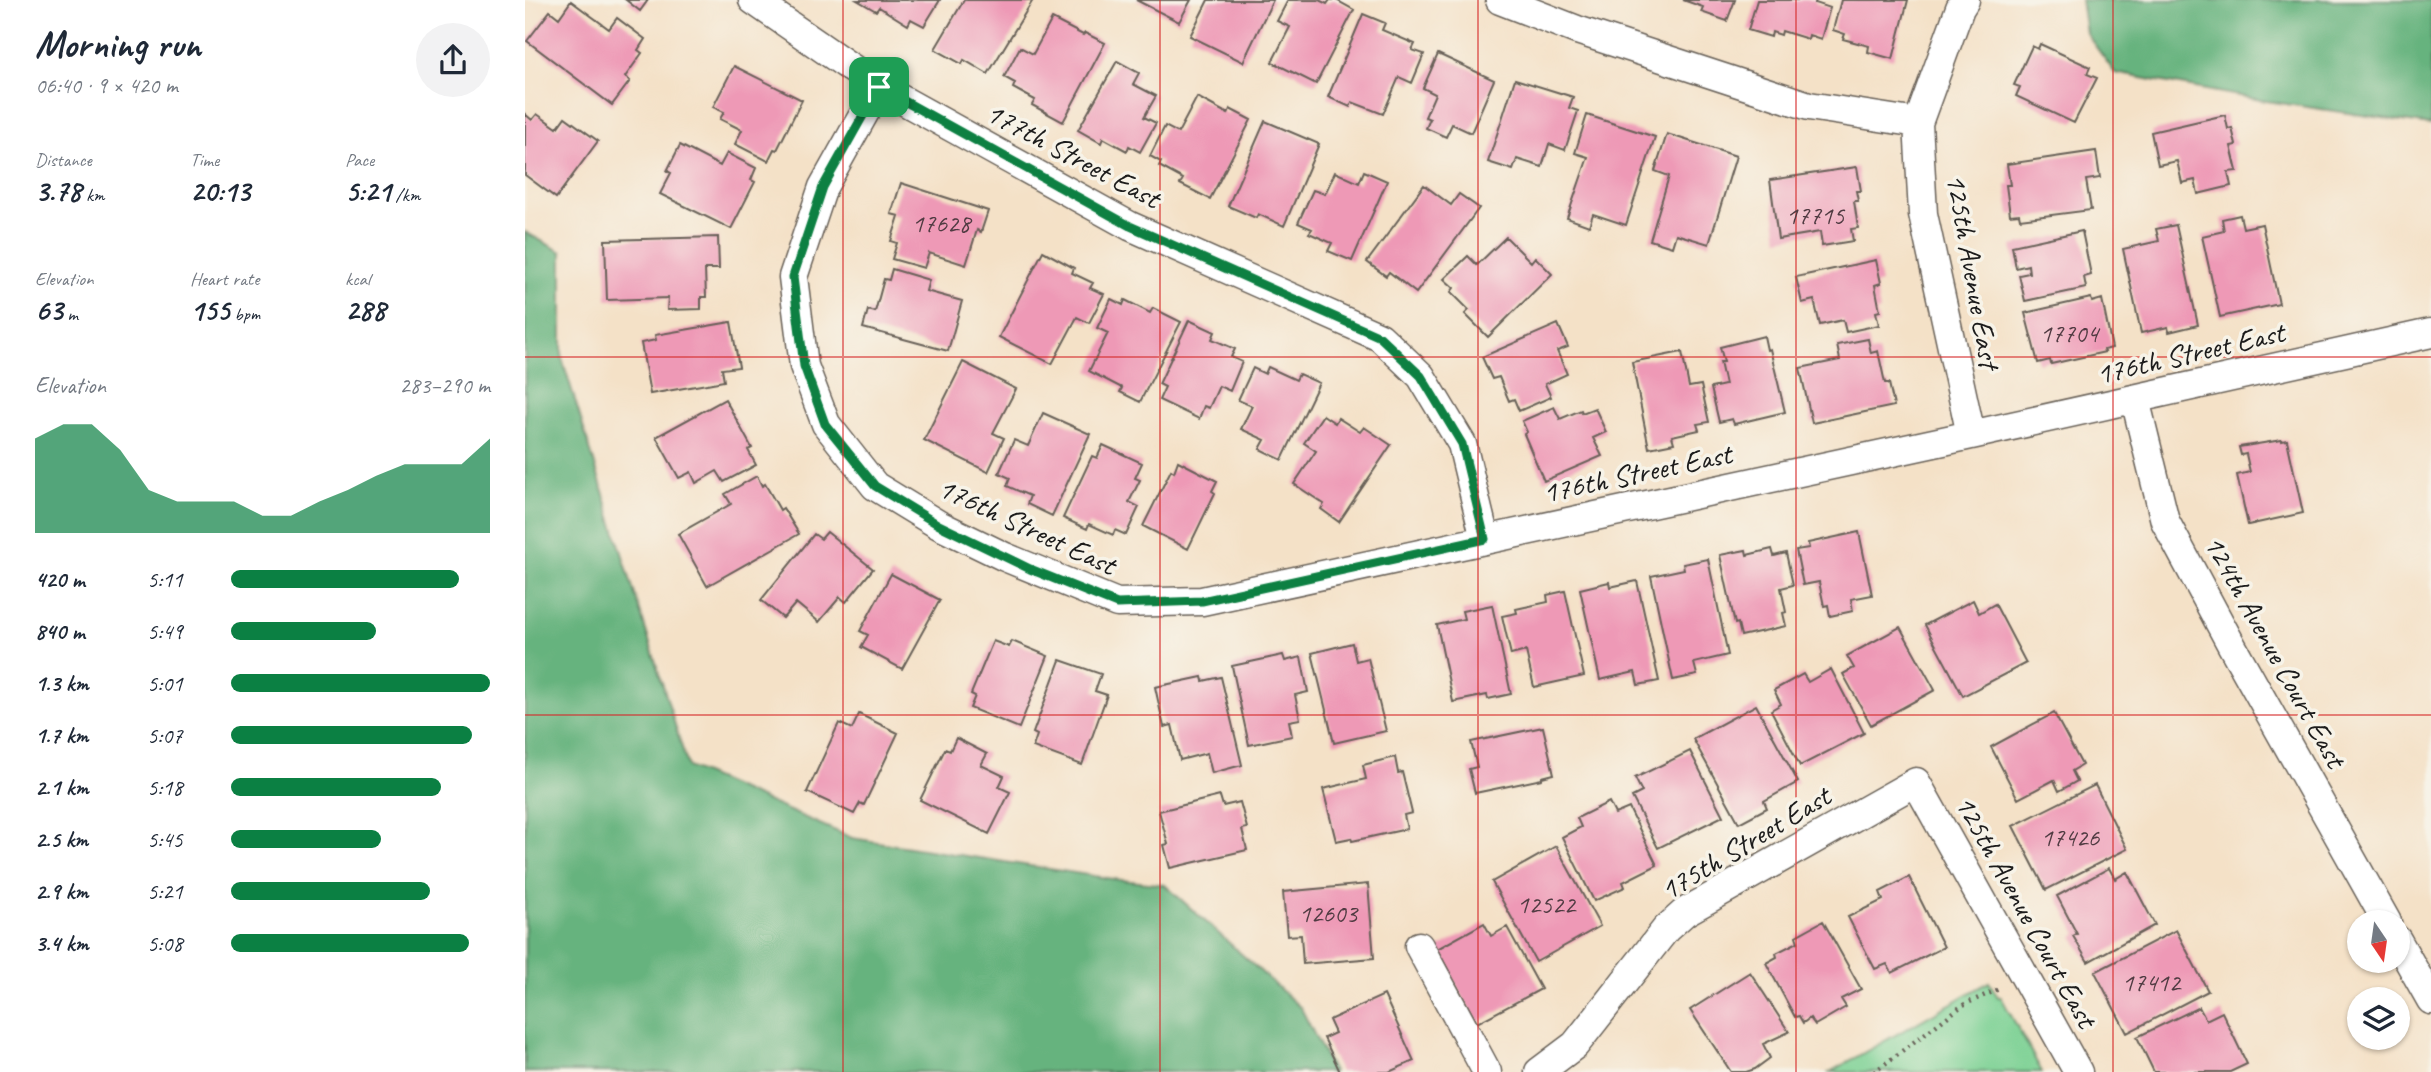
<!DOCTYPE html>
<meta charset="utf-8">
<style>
body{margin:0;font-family:Caveat,sans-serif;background:#f2f2f3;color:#1f2937;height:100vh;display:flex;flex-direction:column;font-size:26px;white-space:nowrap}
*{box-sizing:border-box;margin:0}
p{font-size:23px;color:#747a83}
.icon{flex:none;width:38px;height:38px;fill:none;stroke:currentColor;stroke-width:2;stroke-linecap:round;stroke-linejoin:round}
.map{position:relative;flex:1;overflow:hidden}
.details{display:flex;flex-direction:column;background:#fff;width:525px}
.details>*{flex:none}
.needle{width:46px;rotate:167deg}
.controls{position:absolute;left:1822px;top:910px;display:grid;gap:14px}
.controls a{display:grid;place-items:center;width:63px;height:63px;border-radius:50%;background:#fff;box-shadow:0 2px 5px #0004;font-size:35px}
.pin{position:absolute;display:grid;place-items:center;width:60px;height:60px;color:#fff;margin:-30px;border-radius:14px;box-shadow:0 4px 10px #0006}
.round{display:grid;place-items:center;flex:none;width:74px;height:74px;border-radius:37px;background:#f2f2f3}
.headline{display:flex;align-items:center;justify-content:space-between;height:119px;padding:0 35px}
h1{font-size:38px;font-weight:700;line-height:52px}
.stats{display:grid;grid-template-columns:repeat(3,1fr);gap:10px;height:119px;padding:7px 35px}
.stats div{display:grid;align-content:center}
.stats b{font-size:30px;font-weight:700}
.stats small{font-size:19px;font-weight:400}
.stats p{font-size:19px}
.chart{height:196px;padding:14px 35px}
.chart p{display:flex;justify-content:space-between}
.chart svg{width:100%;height:126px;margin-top:7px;fill:#0b8043;opacity:.7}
ul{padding:0 35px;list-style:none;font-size:23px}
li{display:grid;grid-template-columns:112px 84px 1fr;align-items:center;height:52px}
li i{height:18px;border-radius:9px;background:#0b8043}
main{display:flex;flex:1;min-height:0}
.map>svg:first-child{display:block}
.green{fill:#7dd194;stroke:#4c7658;stroke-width:2}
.forest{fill:#66b37e;stroke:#41684d;stroke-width:2}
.building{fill:#ee99b6}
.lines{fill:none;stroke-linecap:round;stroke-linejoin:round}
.minor-casing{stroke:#686158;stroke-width:31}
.path{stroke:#686158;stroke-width:4.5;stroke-dasharray:2 5;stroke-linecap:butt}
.minor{stroke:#fff;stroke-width:28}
.route-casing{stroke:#fff;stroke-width:14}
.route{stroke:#0b8043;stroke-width:9}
.grid{fill:none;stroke:#d62828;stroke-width:2;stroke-opacity:0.55}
.labels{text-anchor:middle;stroke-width:7;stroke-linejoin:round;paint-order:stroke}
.number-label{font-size:26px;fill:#503b42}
.street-label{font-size:30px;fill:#1c1c1c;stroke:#f7f3e8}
</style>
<main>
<section class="details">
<div class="headline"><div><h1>Morning run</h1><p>06:40 · 9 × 420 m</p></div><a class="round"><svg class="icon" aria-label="share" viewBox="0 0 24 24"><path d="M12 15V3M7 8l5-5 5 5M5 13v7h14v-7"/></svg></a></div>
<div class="stats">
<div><p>Distance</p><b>3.78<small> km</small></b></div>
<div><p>Time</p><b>20:13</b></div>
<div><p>Pace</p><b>5:21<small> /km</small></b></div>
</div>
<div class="stats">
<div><p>Elevation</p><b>63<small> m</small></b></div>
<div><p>Heart rate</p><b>155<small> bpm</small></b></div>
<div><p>kcal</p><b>288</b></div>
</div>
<div class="chart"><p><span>Elevation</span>283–290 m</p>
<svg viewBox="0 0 160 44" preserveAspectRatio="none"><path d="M0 44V11L10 6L20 6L30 15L40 29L50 33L60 33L70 33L80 38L90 38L100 33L110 29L120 24L130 20L140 20L150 20L160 11V44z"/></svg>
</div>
<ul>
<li><b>420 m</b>5:11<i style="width:88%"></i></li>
<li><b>840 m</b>5:49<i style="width:56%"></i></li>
<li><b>1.3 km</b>5:01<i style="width:100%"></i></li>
<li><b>1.7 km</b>5:07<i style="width:93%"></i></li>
<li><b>2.1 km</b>5:18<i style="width:81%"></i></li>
<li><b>2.5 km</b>5:45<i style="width:58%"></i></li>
<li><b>2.9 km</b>5:21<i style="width:77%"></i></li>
<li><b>3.4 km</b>5:08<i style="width:92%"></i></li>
</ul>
</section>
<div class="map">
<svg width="1906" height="1072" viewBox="0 0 1906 1072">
<rect width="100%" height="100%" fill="#f7f3e8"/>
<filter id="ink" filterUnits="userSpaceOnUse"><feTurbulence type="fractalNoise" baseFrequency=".0143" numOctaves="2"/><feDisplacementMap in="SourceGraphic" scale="14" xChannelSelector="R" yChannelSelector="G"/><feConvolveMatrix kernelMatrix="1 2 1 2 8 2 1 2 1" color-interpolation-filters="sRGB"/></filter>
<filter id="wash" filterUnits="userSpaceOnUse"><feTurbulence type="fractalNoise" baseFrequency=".00686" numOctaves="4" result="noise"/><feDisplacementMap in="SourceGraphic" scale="28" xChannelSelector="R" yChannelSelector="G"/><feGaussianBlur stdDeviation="1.57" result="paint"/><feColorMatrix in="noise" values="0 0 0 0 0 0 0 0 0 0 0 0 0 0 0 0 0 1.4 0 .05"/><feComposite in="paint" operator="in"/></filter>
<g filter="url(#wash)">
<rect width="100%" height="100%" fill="#f4e1c7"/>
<!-- green -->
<path class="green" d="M1464,982L1473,997H1476L1517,1072H1305Z"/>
<!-- forest -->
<path class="forest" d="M1556,0H1906V125L1741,101L1590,73L1561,33Z
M0,232L37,252V358L163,767L327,838L588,879L640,885L776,1008L808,1072H0Z"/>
<g id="blocks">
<!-- building -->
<path class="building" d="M101,0H123L115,11Z
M332,0H415L399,26L386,19L383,25L354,7L351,11Z
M439,0H508L463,74L439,60L437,64L410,49Z
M611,0H666L654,22Z
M683,0H748L718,62L665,36Z
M763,0H794L802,4L805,0H811L829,10L791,84L747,62L765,27L752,21Z
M1158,0H1210L1202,21L1176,12L1178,7Z
M1232,0H1291L1290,3L1305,8L1296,39L1284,35L1283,39L1257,31L1256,35L1247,32L1246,37L1223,30Z
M1316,0H1383L1368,59L1343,52L1344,46L1318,39L1320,34L1308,30Z
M46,1L84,29L92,18L120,39L113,50L117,53L100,77L105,81L87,105L2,41L25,11L34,18Z
M838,14L860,23L857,30L890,44L887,50L899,54L887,83L874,77L858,114L827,102L825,107L803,97Z
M527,19L558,35L560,33L580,43L538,122L507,105L510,100L488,88L490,83L479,77L495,47L508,54Z
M1515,44L1565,67L1562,74L1572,78L1549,123L1491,96L1495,87L1489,85L1507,46L1513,49Z
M913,54L969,80L946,133L927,124L921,137L901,128L905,119L900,117L910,94L898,88Z
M592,61L614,73L608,84L631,96L619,117L631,123L615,152L604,146L602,151L578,138L576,143L553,130Z
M209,66L277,100L252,150L249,149L243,161L210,144L217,130L195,119L199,112L188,107Z
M990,79L1048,97L1044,108L1053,111L1040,150L1024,144L1017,167L992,159L988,170L963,162Z
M672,97L703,114L705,109L726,120L685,199L655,184L658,179L634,166L636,162L625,156L640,126L653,133Z
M0,114L7,120L12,114L32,128L40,117L73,141L31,198L0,175Z
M1062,115L1130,137L1101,225L1068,214L1064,226L1042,218L1063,157L1050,153Z
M1700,115L1703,129L1707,128L1711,145L1706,146L1712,171L1703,172L1706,186L1673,194L1670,180L1657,183L1652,161L1633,165L1626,132Z
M740,121L794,144L759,226L733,214L731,218L703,206Z
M1142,134L1211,156L1184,244L1151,234L1147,247L1125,240L1144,176L1130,171Z
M155,145L195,166L202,153L231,168L226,180L230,182L206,229L135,194L146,173L142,171Z
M1571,151L1575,178L1561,180L1566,210L1495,219L1494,214L1485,215L1481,185H1485L1482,164Z
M1332,167L1336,191H1331L1333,201H1329L1333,228L1326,229L1328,241L1297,246L1295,232L1253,239L1245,180Z
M839,171L862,181L827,261L803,251L807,243L784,233L787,229L773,223L788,190L800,194L810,172L834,183Z
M376,183L463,211L456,232L452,230L441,265L404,253L399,268L367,259L372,243L366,241L374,216L366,214Z
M899,185L926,205L934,194L954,208L891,293L864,272L861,276L842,262Z
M1715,215L1718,228L1737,224L1754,304L1695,317L1677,236L1699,231L1697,219Z
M1651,225L1673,325L1644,332L1643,327L1616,333L1598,249L1634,241L1631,229Z
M1557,231L1566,275L1559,277L1561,288L1500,301L1494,275L1504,273L1503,265L1491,268L1487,246Z
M193,237L194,269H180L181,297H176V309L142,310L143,298L82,300L80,240Z
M981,237L1006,262L1010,257L1027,274L963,337L940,314L944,310L926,292L929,288L919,279L943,256L952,265Z
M518,251L549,268L547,273L568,283L565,288L579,294L564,323L552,317L527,364L474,337Z
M1351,260L1356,283L1350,285L1355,311L1351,312L1354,325L1321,332L1318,320L1295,325L1289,300L1277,303L1271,277Z
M367,269L404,280L401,291L437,301L423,351L338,328L343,310L350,312L359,279L364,280Z
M1566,298L1567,302L1577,299L1587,348L1579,350L1580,352L1526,364L1525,360L1513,363L1500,313Z
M586,299L598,305L600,300L625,313L628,308L656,322L615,402L595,392L597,388L564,371L583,333L572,328Z
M664,320L690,332L687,339L710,349L706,357L717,362L705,391L694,386L684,408L679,406L674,419L634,400L640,387L634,384Z
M206,322L214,367L197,369L199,381L125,394L116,343L131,340L130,335Z
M1033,324L1043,347L1032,351L1042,374L1020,384L1026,397L994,411L989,399L984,401L974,377L967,379L957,357Z
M1239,336L1242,350L1245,349L1260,412L1209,424L1207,419L1194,422L1186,388L1200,385L1195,362H1199L1195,347Z
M1343,339L1346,353L1353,351L1360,383H1364L1369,406L1287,423L1275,368L1315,360L1312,345Z
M1157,352L1164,387L1176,385L1184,422L1172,424L1174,430L1147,436L1149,443L1124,448L1107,362Z
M438,362L491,389L468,433L479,438L463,472L399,440Z
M743,367L771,380L774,374L794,383L757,460L735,449L740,440L716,429L727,406L713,400L728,368L740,374Z
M200,399L227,448L223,450L231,465L199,482L192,471L171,483L166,472L154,478L131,437Z
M1029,407L1035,419L1056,410L1057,413L1070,408L1081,432L1068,438L1077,456L1019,481L999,434L1002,432L997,421Z
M518,413L565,434L527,516L502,504L505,496L482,486L485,478L474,473L489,440L503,446Z
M798,415L810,423L813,418L835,432L839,427L866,445L814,522L796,509L799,504L769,484L791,451L779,443Z
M1757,440V441L1762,440L1778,513L1723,525L1712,475L1725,472L1721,454L1716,455L1714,447Z
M578,445L617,463L610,478L615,480L604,502L614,507L601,535L590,530L588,535L564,524L562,529L538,518L567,456L572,458Z
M653,461L692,481L687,491L690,493L663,549L618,526L646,470L649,472Z
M232,476L237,486L240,484L255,510L258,508L274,534L182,586L153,534L206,504L200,494Z
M302,532L348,569L321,602L315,597L294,622L271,603L258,618L236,600L289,534L296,539Z
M1334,532L1347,595L1326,599L1328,611L1305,616L1303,605L1299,606L1294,582L1278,585L1271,550L1284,548L1283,543Z
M1247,549L1249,556L1261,553L1268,585L1256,588L1261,612L1258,613L1261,626L1216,636L1213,623L1210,624L1195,555L1221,550L1222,555Z
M1183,559L1203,655L1169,663L1172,675L1148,680L1126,576L1159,569L1158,564Z
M366,574L415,600L377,669L336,647L343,635L335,631Z
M1112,581L1134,681L1113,685L1110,672L1075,680L1055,589L1084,582L1085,587Z
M1040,591L1059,676L1009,687L1001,651L986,655L977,616L992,613L991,609L1023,602L1022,595Z
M1448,600L1454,613L1470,604L1501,663L1438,696L1400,625Z
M967,605L986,694L963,699L962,695L928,702L912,625L939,619L937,611Z
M1375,627L1410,690L1346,725L1318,674L1329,668L1322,656Z
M468,641L484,647L487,641L523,656L494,728L445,708L450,696L446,694Z
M827,643L831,661L843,658L861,731L809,743L787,653Z
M758,655L760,661L776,657L783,692L770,695L775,719L764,721L767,736L724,745L707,666Z
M535,660L576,674L570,691L582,695L557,765L508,747L512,735L508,733Z
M1306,669L1339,733L1275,766L1246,710L1256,704L1249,690L1278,674L1283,682Z
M677,677L678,681L696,677L717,765L687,773L682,753L655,760L647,725L639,727L630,687Z
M1231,705L1273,782L1239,801L1242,808L1214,823L1168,739Z
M1529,713L1557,765L1547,771L1552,781L1534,791L1529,780L1493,799L1466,747Z
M334,714L373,733L339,805L335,803L329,814L282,792L314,723L327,729Z
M1018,727L1029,774L1017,777V779L950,793L944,769L952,767L946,742Z
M431,738L462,754L456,765L479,776L474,787L485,792L464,834L395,800L420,749L425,751Z
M1165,751L1198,816L1133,848L1107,797L1117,792L1110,778Z
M870,757L873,773L877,772L887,813L879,815L882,829L827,841L826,838L811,841L798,789L841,779L838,765Z
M1570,785L1602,849L1521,890L1488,826Z
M695,796L698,806L715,802L722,828L717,829L722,850L645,868L639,845L643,844L634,811Z
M1084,802L1090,814L1104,808L1132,865L1098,882L1100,887L1069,901L1037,837L1056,827L1052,818Z
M1031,846L1075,926L1011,962L967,882Z
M1584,868L1590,879L1602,872L1630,925L1563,962L1548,936L1552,934L1532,896Z
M1384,877L1419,947L1367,973L1362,964L1350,969L1323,917L1358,900L1355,892Z
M843,884L849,958L778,964L776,935L762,936L758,892Z
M1298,921L1336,989L1316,999L1321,1007L1290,1025L1285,1018L1278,1023L1274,1016L1270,1017L1241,963L1252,957L1251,953L1273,942L1271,936Z
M959,923L966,936L982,927L1016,989L952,1023L912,949Z
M1651,930L1683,991L1602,1033L1570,972Z
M1225,972L1264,1032L1238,1044L1245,1058L1230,1069L1221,1072H1206L1165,1010Z
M859,995L889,1061L864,1072H815L799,1038L810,1033L804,1020Z
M1674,1007L1681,1020L1697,1012L1722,1064L1705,1072H1629L1612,1037Z"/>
</g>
</g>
<g filter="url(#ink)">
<use href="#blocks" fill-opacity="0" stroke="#686158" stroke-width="2"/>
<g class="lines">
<!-- minor casing -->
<g class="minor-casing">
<path id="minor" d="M228,0L354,87L605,226L855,337L896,376L937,444L960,539
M975,0L1052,30L1284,106L1393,123
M1440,0L1435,8L1393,123L1398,214L1446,435
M354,87L298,187L268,277L279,366L301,424L350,486L414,525L480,557L592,603L677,601L1446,435L1906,333
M1610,399L1640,521L1707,646L1862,922
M1872,940L1906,1000
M894,946L962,1072
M1014,1072L1050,1045L1141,929L1160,912L1391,782L1553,1072"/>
</g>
<!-- path -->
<path class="path" d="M1349,1072L1438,1005L1474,989"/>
<!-- minor -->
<use href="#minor" class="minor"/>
</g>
</g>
<g class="lines" filter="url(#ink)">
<!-- route casing -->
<g class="route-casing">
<path id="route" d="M354,87L605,226L855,337L896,376L937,444L960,539L677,601L592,604L505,569L414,525L350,486L300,424L279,366L268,277L298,187Z"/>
</g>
<!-- route -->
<use href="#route" class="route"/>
</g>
<!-- grid -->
<path class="grid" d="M318,0V1072M635,0V1072M953,0V1072M1271,0V1072M1588,0V1072M0,357H1906M0,715H1906"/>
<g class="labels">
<!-- number labels -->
<g class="number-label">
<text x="1290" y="224">17715</text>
<text x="416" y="232">17628</text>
<text x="1544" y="342">17704</text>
<text x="1545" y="846">17426</text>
<text x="1021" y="913">12522</text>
<text x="803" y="922">12603</text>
<text x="1626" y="991">17412</text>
</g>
<!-- street labels -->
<g class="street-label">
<text transform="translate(548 155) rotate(28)" y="10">177th Street East</text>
<text transform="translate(1448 271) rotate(80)" y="10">125th Avenue East</text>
<text transform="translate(1665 353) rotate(-13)" y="10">176th Street East</text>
<text transform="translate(1112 473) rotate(-12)" y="10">176th Street East</text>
<text transform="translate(502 526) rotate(25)" y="10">176th Street East</text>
<text transform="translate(1750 651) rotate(61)" y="10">124th Avenue Court East</text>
<text transform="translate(1220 843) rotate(-31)" y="10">175th Street East</text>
<text transform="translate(1501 911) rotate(61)" y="10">125th Avenue Court East</text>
</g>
</g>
</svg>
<div class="controls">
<a><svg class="needle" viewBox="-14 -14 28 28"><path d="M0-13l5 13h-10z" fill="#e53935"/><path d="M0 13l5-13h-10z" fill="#747a83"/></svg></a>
<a><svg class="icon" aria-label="layers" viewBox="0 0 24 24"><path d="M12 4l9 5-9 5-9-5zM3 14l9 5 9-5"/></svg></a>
</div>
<div class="pin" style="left:354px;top:87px;background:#1e9e55"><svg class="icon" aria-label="arrive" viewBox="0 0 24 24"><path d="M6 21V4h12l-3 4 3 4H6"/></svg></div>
</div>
</main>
